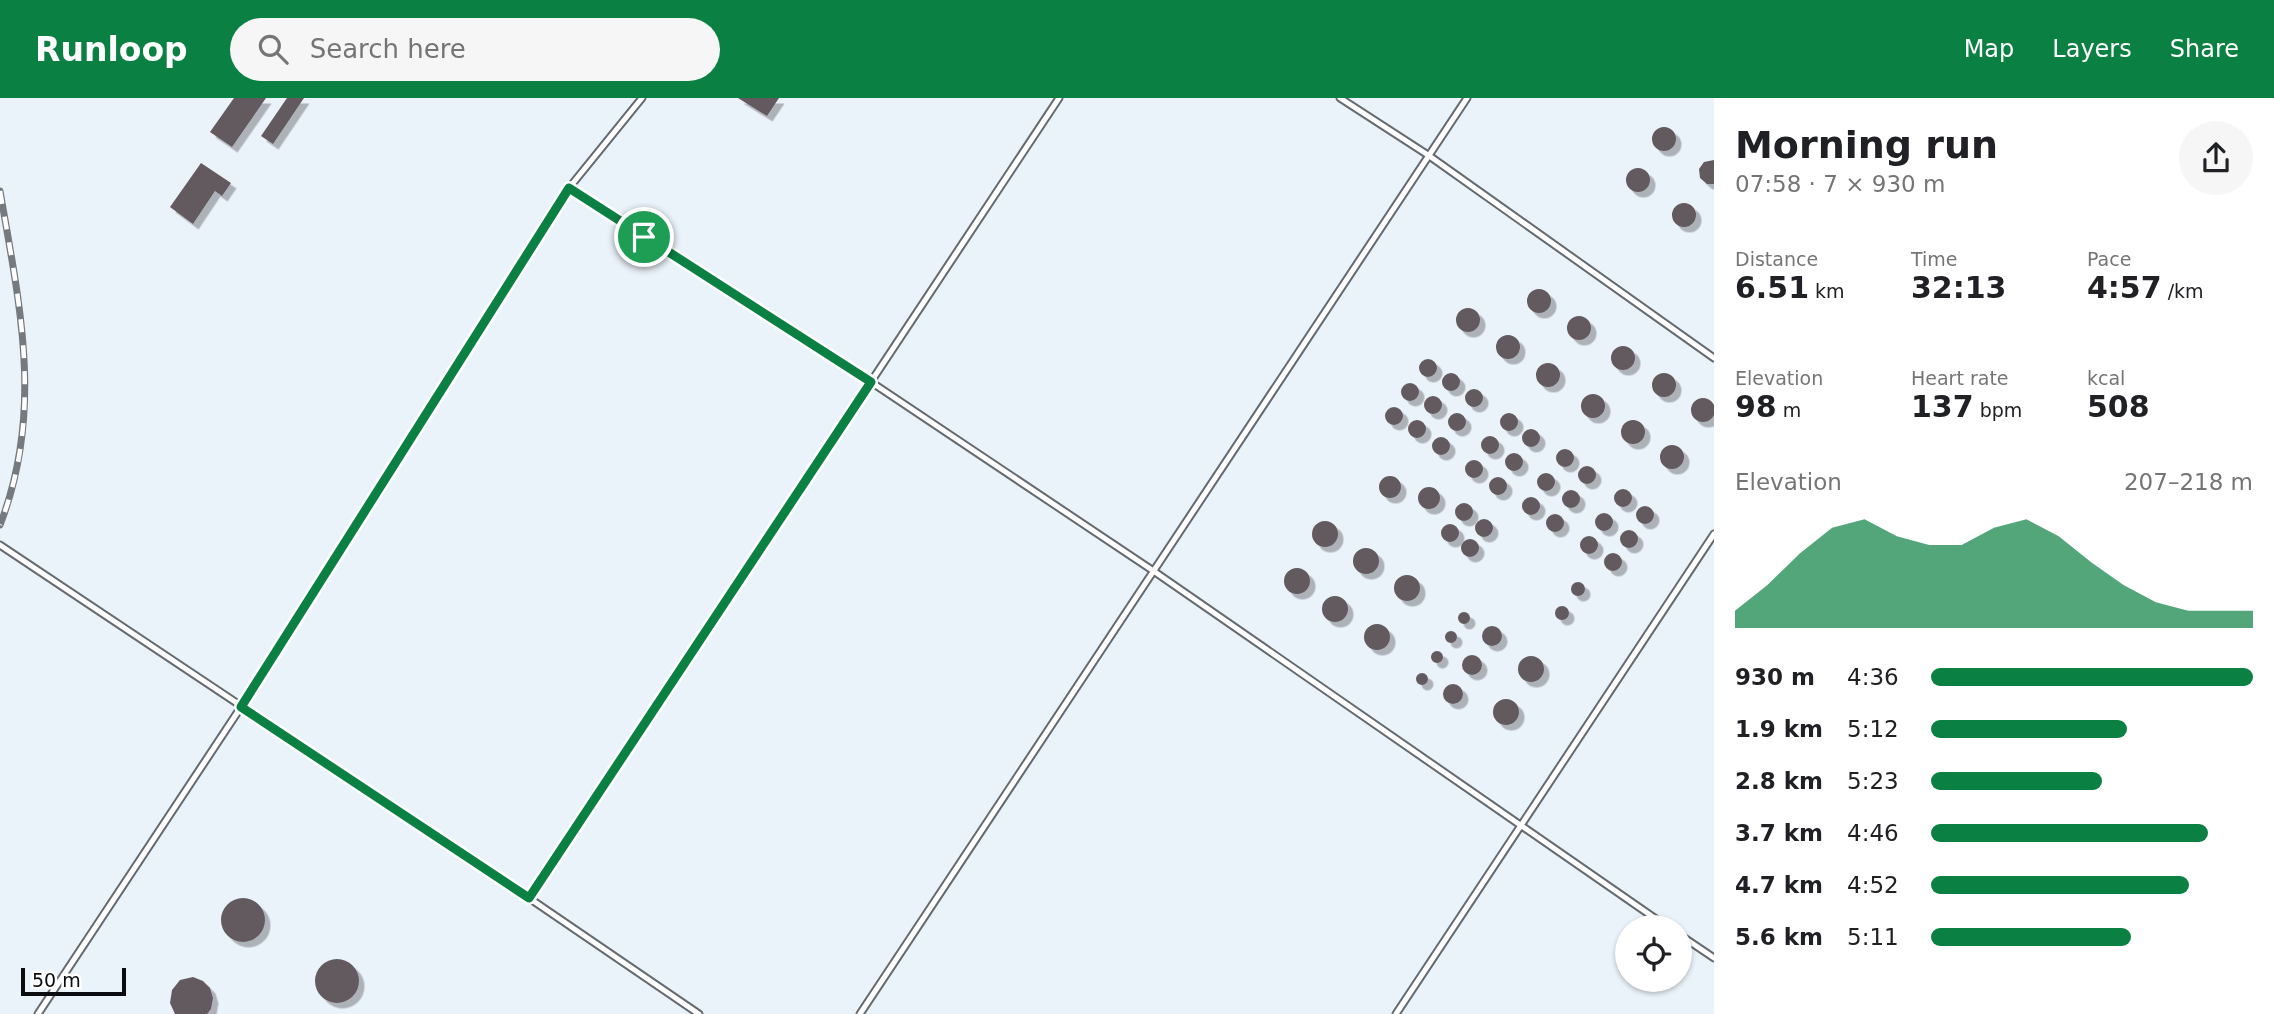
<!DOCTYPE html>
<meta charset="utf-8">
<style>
body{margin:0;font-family:"DejaVu Sans",sans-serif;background:#f6f6f6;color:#202124;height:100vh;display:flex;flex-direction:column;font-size:26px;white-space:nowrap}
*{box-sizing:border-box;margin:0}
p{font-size:23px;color:#757577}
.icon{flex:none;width:38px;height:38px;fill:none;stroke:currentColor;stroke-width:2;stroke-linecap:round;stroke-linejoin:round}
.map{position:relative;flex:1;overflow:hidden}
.details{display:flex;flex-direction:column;background:#fff;width:560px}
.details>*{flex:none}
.buttons{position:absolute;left:1615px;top:817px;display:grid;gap:14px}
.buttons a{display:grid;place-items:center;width:77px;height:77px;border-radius:50%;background:#fff;box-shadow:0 2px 5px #0004;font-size:35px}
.scale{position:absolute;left:21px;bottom:18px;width:105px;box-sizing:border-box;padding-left:7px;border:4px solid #0a0c0f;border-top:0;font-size:19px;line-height:24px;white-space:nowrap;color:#0a0c0f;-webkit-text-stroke:5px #fff;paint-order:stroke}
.pin{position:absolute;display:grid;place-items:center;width:60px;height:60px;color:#fff;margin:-30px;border:4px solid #fff;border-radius:50%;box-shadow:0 2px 7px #0007}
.round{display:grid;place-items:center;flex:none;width:74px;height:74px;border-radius:37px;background:#f6f6f6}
.overview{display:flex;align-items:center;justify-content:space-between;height:119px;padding:0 21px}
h1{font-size:38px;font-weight:700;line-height:52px}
.figures{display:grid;grid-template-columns:repeat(3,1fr);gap:10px;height:119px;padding:7px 21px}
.figures div{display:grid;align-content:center}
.figures b{font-size:30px;font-weight:700}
.figures small{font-size:19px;font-weight:400}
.figures p{font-size:19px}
.chart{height:196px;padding:14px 21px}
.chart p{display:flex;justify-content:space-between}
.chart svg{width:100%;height:126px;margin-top:7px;fill:#0b8043;opacity:.7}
ul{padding:0 21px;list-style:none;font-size:23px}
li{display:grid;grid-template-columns:112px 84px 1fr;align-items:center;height:52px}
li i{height:18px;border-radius:9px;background:#0b8043}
header{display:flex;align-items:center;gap:42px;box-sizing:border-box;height:98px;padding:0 35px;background:#0b8043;color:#fff}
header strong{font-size:33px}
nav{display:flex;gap:38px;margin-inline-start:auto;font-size:24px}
.search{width:490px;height:63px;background:#f6f6f6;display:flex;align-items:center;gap:18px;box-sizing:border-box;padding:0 24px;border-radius:38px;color:#757577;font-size:26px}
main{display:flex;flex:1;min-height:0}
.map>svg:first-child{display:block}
.building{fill:#625a5f;filter:url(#shadow)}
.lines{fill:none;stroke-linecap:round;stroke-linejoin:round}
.lane-casing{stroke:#646a70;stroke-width:9}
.lane{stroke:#fff;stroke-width:5}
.rail-casing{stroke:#757a7f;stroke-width:7}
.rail{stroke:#fff;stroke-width:4.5;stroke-dasharray:13;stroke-linecap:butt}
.route-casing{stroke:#fff;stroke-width:14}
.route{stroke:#0b8043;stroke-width:9}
</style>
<header>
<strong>Runloop</strong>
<div class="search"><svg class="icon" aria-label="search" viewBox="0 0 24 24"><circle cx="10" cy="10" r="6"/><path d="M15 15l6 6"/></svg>Search here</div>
<nav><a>Map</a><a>Layers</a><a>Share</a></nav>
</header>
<main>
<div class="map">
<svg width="1714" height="916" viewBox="0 0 1714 916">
<defs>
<filter id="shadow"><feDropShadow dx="5.5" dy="5.5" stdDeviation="0" flood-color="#0004"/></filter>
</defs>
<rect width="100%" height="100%" fill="#ebf3fa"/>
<!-- building -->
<path class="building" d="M234,0H266L232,49L210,34Z
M287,0H304L273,46L261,38Z
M738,0H779L767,18Z
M1652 41a12 12 0 1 1 24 0a12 12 0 1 1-24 0Z
M1714,62V86H1707L1700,80L1699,71L1704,64Z
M201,65L231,85L222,98L215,93L193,126L170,109Z
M1626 82a12 12 0 1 1 24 0a12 12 0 1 1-24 0Z
M1672 117a12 12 0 1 1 24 0a12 12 0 1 1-24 0Z
M1527 203a12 12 0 1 1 24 0a12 12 0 1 1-24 0Z
M1456 222a12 12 0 1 1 24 0a12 12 0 1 1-24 0Z
M1567 230a12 12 0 1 1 24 0a12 12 0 1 1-24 0Z
M1496 249a12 12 0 1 1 24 0a12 12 0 1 1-24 0Z
M1611 260a12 12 0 1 1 24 0a12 12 0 1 1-24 0Z
M1419 270a9 9 0 1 1 18 0a9 9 0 1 1-18 0Z
M1536 277a12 12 0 1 1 24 0a12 12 0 1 1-24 0Z
M1652 287a12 12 0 1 1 24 0a12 12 0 1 1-24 0Z
M1442 284a9 9 0 1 1 18 0a9 9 0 1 1-18 0Z
M1401 294a9 9 0 1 1 18 0a9 9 0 1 1-18 0Z
M1465 300a9 9 0 1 1 18 0a9 9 0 1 1-18 0Z
M1581 308a12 12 0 1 1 24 0a12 12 0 1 1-24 0Z
M1424 307a9 9 0 1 1 18 0a9 9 0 1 1-18 0Z
M1691 312a12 12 0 1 1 24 0a12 12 0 1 1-24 0Z
M1385 318a9 9 0 1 1 18 0a9 9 0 1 1-18 0Z
M1448 324a9 9 0 1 1 18 0a9 9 0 1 1-18 0Z
M1500 324a9 9 0 1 1 18 0a9 9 0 1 1-18 0Z
M1621 334a12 12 0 1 1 24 0a12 12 0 1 1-24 0Z
M1408 331a9 9 0 1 1 18 0a9 9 0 1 1-18 0Z
M1522 340a9 9 0 1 1 18 0a9 9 0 1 1-18 0Z
M1481 347a9 9 0 1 1 18 0a9 9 0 1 1-18 0Z
M1432 348a9 9 0 1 1 18 0a9 9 0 1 1-18 0Z
M1660 359a12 12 0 1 1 24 0a12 12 0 1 1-24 0Z
M1556 360a9 9 0 1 1 18 0a9 9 0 1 1-18 0Z
M1505 364a9 9 0 1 1 18 0a9 9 0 1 1-18 0Z
M1465 371a9 9 0 1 1 18 0a9 9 0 1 1-18 0Z
M1578 377a9 9 0 1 1 18 0a9 9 0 1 1-18 0Z
M1537 384a9 9 0 1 1 18 0a9 9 0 1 1-18 0Z
M1379 389a11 11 0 1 1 22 0a11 11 0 1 1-22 0Z
M1489 388a9 9 0 1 1 18 0a9 9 0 1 1-18 0Z
M1418 400a11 11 0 1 1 22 0a11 11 0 1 1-22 0Z
M1614 400a9 9 0 1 1 18 0a9 9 0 1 1-18 0Z
M1562 401a9 9 0 1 1 18 0a9 9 0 1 1-18 0Z
M1522 408a9 9 0 1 1 18 0a9 9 0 1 1-18 0Z
M1455 414a9 9 0 1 1 18 0a9 9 0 1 1-18 0Z
M1636 417a9 9 0 1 1 18 0a9 9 0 1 1-18 0Z
M1595 424a9 9 0 1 1 18 0a9 9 0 1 1-18 0Z
M1546 425a9 9 0 1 1 18 0a9 9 0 1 1-18 0Z
M1475 430a9 9 0 1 1 18 0a9 9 0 1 1-18 0Z
M1312 436a13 13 0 1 1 26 0a13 13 0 1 1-26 0Z
M1441 435a9 9 0 1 1 18 0a9 9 0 1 1-18 0Z
M1620 441a9 9 0 1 1 18 0a9 9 0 1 1-18 0Z
M1580 447a9 9 0 1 1 18 0a9 9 0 1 1-18 0Z
M1461 450a9 9 0 1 1 18 0a9 9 0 1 1-18 0Z
M1353 463a13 13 0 1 1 26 0a13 13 0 1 1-26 0Z
M1604 464a9 9 0 1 1 18 0a9 9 0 1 1-18 0Z
M1284 483a13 13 0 1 1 26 0a13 13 0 1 1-26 0Z
M1394 490a13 13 0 1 1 26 0a13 13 0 1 1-26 0Z
M1571 491a7 7 0 1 1 14 0a7 7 0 1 1-14 0Z
M1322 511a13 13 0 1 1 26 0a13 13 0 1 1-26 0Z
M1555 515a7 7 0 1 1 14 0a7 7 0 1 1-14 0Z
M1458 520a6 6 0 1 1 12 0a6 6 0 1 1-12 0Z
M1364 539a13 13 0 1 1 26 0a13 13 0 1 1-26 0Z
M1482 538a10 10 0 1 1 20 0a10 10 0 1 1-20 0Z
M1445 539a6 6 0 1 1 12 0a6 6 0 1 1-12 0Z
M1431 559a6 6 0 1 1 12 0a6 6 0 1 1-12 0Z
M1462 567a10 10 0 1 1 20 0a10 10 0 1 1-20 0Z
M1518 571a13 13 0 1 1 26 0a13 13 0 1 1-26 0Z
M1416 581a6 6 0 1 1 12 0a6 6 0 1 1-12 0Z
M1443 596a10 10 0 1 1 20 0a10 10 0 1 1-20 0Z
M1493 614a13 13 0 1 1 26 0a13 13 0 1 1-26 0Z
M221 822a22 22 0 1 1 44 0a22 22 0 1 1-44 0Z
M315 883a22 22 0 1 1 44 0a22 22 0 1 1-44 0Z
M193,879L203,883L210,890L213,900L211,911L207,916H175L170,905L172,892L180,882Z"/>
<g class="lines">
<!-- lane casing -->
<g class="lane-casing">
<path id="lane" d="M1340,0L1428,57L1714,260
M569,90L871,284L1155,474L1669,830
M0,447L529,800L1059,0
M529,800L699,916
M1680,837L1714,860
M38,916L241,609L569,90L642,0
M860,916L1467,0
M1396,916L1714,436"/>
</g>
<!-- lane -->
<use href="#lane" class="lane"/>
<!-- rail casing -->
<g class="rail-casing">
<path id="rail" d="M0,93C20,209 44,313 0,427"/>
</g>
<!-- rail -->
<use href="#rail" class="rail"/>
</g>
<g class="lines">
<!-- route casing -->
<g class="route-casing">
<path id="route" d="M569,90L871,284L529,800L241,609Z"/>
</g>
<!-- route -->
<use href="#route" class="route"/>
</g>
</svg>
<div class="buttons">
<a><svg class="icon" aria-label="locate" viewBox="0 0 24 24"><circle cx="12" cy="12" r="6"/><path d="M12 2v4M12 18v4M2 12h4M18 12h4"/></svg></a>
</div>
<div class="scale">50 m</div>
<div class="pin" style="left:644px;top:139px;background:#1e9e55"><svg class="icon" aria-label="arrive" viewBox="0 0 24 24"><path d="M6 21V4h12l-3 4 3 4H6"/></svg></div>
</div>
<section class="details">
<div class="overview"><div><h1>Morning run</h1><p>07:58 · 7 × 930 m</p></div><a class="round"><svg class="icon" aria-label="share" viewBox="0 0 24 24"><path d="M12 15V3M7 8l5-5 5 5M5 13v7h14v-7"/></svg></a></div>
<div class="figures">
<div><p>Distance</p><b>6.51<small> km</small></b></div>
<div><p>Time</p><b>32:13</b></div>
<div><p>Pace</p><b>4:57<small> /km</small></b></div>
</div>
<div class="figures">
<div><p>Elevation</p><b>98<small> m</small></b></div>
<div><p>Heart rate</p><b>137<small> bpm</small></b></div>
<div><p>kcal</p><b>508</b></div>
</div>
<div class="chart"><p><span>Elevation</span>207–218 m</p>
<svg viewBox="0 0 160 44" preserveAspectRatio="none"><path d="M0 44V38L10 29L20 18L30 9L40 6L50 12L60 15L70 15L80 9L90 6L100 12L110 21L120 29L130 35L140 38L150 38L160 38V44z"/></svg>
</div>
<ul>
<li><b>930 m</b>4:36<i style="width:100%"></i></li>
<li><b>1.9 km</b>5:12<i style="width:61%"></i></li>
<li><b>2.8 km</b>5:23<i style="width:53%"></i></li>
<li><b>3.7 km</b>4:46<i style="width:86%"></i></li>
<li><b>4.7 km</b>4:52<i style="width:80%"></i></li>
<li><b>5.6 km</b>5:11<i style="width:62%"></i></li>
</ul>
</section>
</main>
